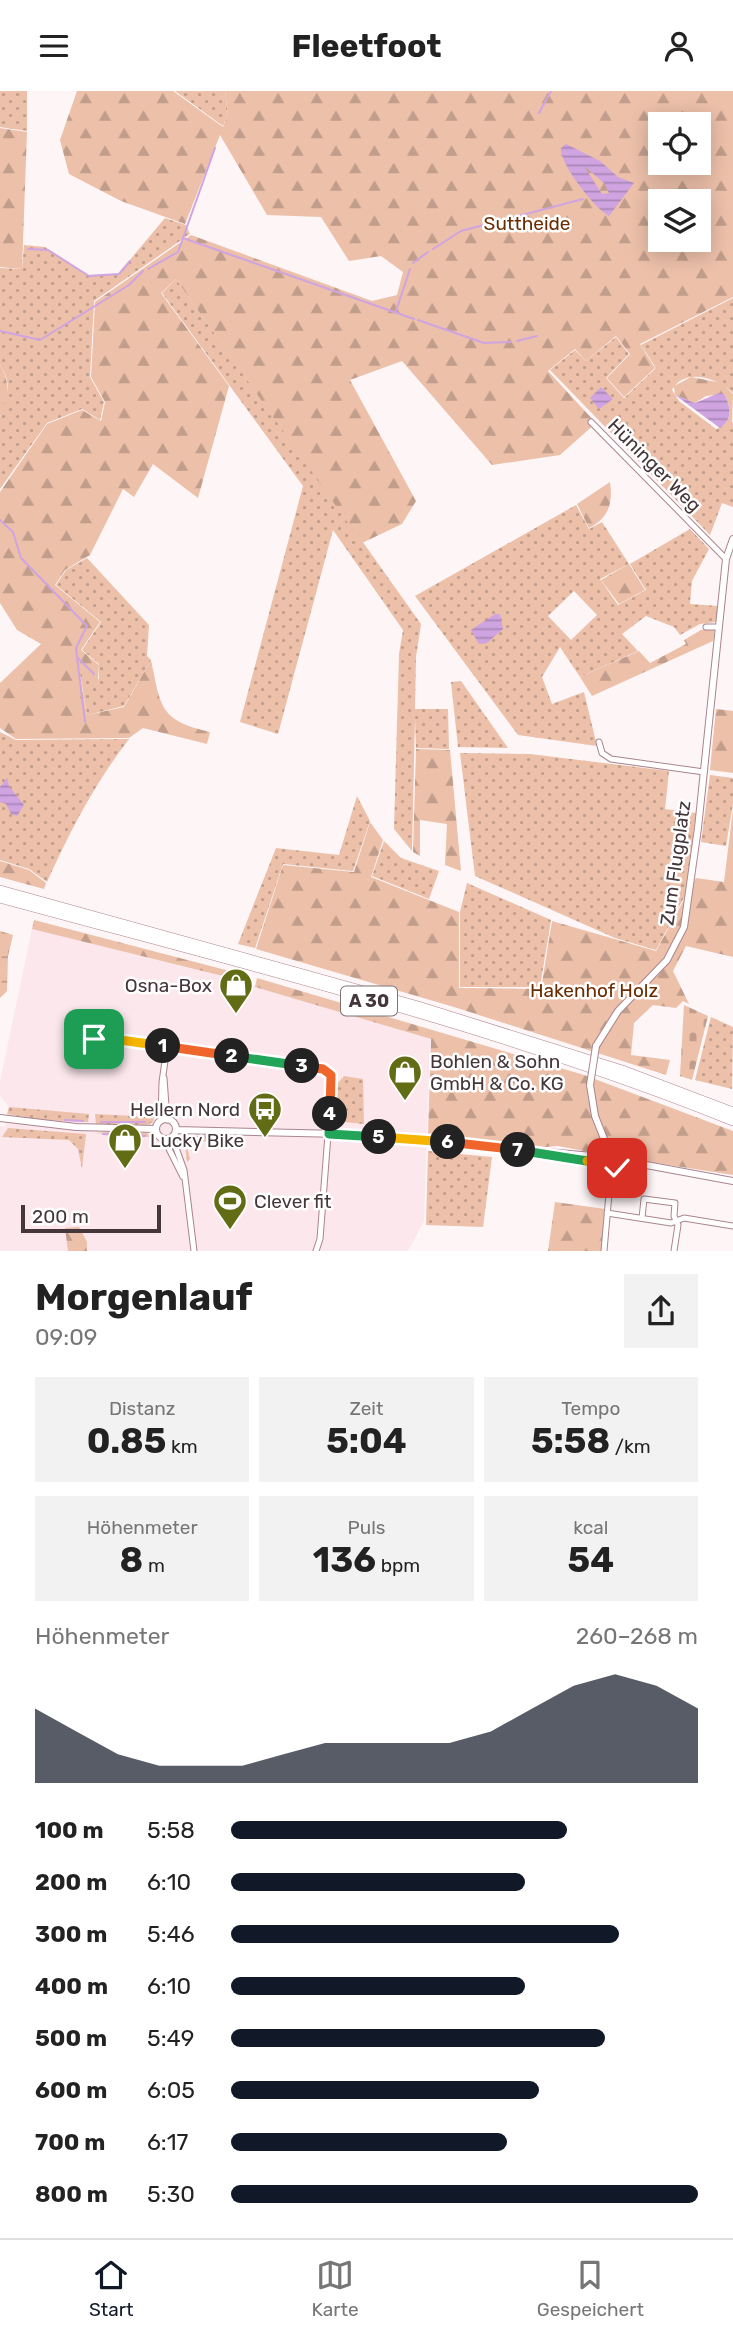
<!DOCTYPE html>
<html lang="de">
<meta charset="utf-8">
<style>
body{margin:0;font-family:Rubik,sans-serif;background:#f2f2f2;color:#222;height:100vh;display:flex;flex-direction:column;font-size:26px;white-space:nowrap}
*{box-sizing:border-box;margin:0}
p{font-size:23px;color:#767676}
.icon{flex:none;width:38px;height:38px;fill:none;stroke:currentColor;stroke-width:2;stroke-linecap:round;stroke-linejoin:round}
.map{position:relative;height:1160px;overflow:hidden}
.drawer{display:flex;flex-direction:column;background:#fff;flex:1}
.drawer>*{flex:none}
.controls{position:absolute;left:648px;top:21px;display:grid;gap:14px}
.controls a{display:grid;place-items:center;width:63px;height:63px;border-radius:0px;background:#fff;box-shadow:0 4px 18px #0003;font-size:35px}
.scale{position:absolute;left:21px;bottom:18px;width:140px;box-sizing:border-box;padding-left:7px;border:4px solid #45363a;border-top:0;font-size:19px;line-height:24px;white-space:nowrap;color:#45363a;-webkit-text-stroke:5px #fff;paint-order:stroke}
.pin{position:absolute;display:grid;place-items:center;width:60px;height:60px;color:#fff;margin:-30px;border-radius:14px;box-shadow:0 4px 10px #0006}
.km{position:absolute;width:35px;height:35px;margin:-18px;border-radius:50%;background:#222;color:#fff;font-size:19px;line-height:35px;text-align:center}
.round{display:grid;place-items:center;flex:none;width:74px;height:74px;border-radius:0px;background:#f2f2f2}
.head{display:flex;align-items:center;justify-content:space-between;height:119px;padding:0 35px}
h1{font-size:38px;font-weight:700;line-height:52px}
.stats{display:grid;grid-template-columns:repeat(3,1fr);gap:10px;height:119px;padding:7px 35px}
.stats div{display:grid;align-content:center;border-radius:0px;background:#f2f2f2;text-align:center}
.stats b{font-size:35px;font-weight:700}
.stats small{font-size:19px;font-weight:400}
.stats p{font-size:19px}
.chart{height:196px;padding:14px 35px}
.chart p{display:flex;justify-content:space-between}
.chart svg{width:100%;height:126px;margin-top:7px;fill:#111827;opacity:.7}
ul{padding:0 35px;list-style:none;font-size:23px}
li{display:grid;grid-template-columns:112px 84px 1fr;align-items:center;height:52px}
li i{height:18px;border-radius:9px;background:#111827}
header{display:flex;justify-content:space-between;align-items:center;height:91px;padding:0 35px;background:#fff;font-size:32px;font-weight:700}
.tabs{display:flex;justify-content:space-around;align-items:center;height:98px;border-top:2px solid #e0e0e0;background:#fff;font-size:19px;color:#767676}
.tabs a{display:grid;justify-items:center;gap:4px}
.tabs .active{color:#111827}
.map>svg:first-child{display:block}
.built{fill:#fbe7ec}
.grass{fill:url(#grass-dots);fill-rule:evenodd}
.forest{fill:url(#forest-firs);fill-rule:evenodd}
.wetland{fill:url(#wetland-marsh)}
.cemetery{fill:url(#cemetery-stones)}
.water{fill:url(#water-rules);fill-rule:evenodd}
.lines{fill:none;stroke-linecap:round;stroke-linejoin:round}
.stream{stroke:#cfa4e1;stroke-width:2}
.minor-casing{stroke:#aa858e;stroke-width:7}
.tertiary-casing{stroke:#aa858e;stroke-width:8}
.motorway-casing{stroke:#aa858e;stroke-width:10}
.minor{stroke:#fff;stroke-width:5}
.tertiary{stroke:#fff;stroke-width:6}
.motorway{stroke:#fff;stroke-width:9}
.tertiary-bridge-casing{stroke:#aa858e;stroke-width:8;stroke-linecap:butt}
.tertiary-bridge{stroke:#fff;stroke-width:6}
.split-1-casing{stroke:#fff;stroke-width:14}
.split-2-casing{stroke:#fff;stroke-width:14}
.split-3-casing{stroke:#fff;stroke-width:14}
.split-4-casing{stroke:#fff;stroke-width:14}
.split-5-casing{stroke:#fff;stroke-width:14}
.split-6-casing{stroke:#fff;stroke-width:14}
.split-7-casing{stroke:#fff;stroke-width:14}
.split-8-casing{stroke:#fff;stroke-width:14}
.split-9-casing{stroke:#fff;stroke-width:14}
.split-1{stroke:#f5b400;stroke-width:9}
.split-2{stroke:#f0652b;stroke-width:9}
.split-3{stroke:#22a559;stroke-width:9}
.split-4{stroke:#f0652b;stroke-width:9}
.split-5{stroke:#22a559;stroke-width:9}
.split-6{stroke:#f5b400;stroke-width:9}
.split-7{stroke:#f0652b;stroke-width:9}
.split-8{stroke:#22a559;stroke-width:9}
.split-9{stroke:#f5b400;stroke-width:9}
.labels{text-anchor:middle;stroke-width:5;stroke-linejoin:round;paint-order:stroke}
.shield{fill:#fff;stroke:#7d7275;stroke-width:2}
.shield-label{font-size:18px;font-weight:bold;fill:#45363a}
.park-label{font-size:19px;fill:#6a2c01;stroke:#fff}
.street-label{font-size:19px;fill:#45363a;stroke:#fff}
.poi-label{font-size:19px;fill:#45363a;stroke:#fff;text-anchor:start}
</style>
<header><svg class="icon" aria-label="menu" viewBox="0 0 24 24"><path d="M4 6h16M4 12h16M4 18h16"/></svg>Fleetfoot<svg class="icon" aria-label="person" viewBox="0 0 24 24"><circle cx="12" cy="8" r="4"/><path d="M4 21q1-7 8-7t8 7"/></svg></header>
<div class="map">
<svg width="733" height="1160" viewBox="0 0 733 1160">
<defs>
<pattern id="grass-dots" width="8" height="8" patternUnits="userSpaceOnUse" patternTransform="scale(1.75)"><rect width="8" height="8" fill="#ecc0a9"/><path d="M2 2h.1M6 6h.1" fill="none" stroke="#c19d8b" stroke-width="1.8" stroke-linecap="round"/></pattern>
<pattern id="forest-firs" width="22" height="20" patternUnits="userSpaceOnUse" patternTransform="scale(1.75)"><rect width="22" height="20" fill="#ecc0a9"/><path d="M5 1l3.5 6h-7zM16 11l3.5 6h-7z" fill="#c19d8b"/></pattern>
<pattern id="wetland-marsh" width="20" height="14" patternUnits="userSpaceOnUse" patternTransform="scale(1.75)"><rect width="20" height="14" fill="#ecc0a9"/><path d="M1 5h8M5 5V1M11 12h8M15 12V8" fill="none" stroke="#c19d8b"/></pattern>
<pattern id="cemetery-stones" width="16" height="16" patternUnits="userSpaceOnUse" patternTransform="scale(1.75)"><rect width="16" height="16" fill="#ecc0a9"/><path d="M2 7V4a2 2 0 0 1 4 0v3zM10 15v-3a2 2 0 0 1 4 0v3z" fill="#c19d8b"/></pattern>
<pattern id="water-rules" width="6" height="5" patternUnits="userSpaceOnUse" patternTransform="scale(1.75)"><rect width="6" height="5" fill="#cfa4e1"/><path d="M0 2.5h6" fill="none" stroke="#aa86b7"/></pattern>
</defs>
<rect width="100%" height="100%" fill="#fef5f7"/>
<!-- built -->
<path class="built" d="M32,838L239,889L430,948L424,1130L408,1160H0V1035L5,1036L9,1016L0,1005V991Z"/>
<!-- grass -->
<path class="grass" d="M0,0H27V40L0,36Z
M175,0H225L228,22L223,35Z
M165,127L186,134L190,143L94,210L90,286L104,311L100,329L82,318L47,332L0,398C0,376 0,349 0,326C4,304 15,297 0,274V177L22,178L24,154L45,156L86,184L118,183Z
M176,188L421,533L416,566L415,618H448L449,658L416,657L415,626L412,760L394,738L399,563L403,539L333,439L278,643L240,631L303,395L162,202Z
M733,207V302C718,287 684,276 672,299L679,310L716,338L733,331V416L722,412L710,444L550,279L575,259L586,270L616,246L629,263L606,287L624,307L656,277L641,254Z
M576,414L589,438L602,431L629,473L600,488L618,514L646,499L630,473L690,438L709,458L692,490L690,513L718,515L716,531L700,533L680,544L674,536L646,525L622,543L638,560L580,586L560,556L542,586L552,613L584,601L597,655L518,644L415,505ZM574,500L597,524L571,549L548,525Z
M87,467L149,534L147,565L151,569L124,615L87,624L79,577L99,588V573L82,559L101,531L56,494L66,479Z
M461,590L508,657L458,656L451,591Z
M0,641L16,649L129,648C95,692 70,740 47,791L29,778L0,769Z
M460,662L530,663L669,680L665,718L696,722L686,803L656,859L615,847L475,785Z
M710,684L733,687V713L726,755L701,751Z
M357,705L370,730L353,780L283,773L255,857L238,853L276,757L339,764Z
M384,750L401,767L439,780L429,808L372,785Z
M467,792L551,829L540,896H460V821Z
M711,926L733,936L732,998L695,989Z
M344,985L363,988L364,1033L335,1030L338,992Z
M9,1016L89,1023L88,1031L41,1029L7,1023Z
M95,1023L154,1026L153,1031L147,1034L96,1033Z
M8,1037L86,1043L82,1078L78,1058L69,1049L2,1046Z
M122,1040L147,1042L150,1046L95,1042Z
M184,1045H230L235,1046V1055L221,1054V1051L193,1050L192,1055L187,1056L190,1068L187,1071Z
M428,1060L492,1066L483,1136L426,1134Z"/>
<!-- forest -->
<path class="forest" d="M77,0H173L223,36L228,22L225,0H733V206L640,253L655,277L624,306L607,287L630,263L616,245L586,270L575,258L548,280L596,332L560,364L492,374L402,270L350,289L416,410L402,433L362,452L176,188L161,202L229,295L198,407L153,373L134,406L123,398L90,464L65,479L55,494L100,531L81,559L99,574L98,588L78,577L87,624L124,616L151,569C161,616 159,629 210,641L207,653L143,637L129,647L16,648L0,637V592L41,553L17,539L0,512V401L47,333L82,319L101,330L105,311L91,286L95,211L191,144L372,210L397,204L403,181L381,165L349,170L321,126L267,124L220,44L185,133L121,110L69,83L60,49ZM660,33H698V72H660ZM660,110H698V149H660Z
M0,37L27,41L22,178L0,176Z
M0,274C11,292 8,306 0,325Z
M691,286L722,292L733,303L732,332L720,337C733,328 731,315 724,303L706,305L695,312L675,304L674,295Z
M610,391C613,412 609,427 589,437L577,413Z
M629,473L645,499L619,513L601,489Z
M701,539H715L713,550L592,605L580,586L639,560L650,572L686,553L684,549Z
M716,618L733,620V682L710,679Z
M416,658L450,659L461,780L445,774L447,733L420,729V765L413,761Z
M733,718V866L686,855L673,880L689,913L683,910L676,917L653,914L634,932L631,964L670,969L666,984L454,916L256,858L283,774L354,781L370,731L383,749L371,786L459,821V897L541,898L552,830L656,860L696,787L724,791Z
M0,770L29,779L46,792L44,798L0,786Z
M34,829L241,883L239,889L32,838Z
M257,887L584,984L733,1040V1084L624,1067L613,1055L605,1056L600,1063L558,1055L545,1056L428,1043L431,948L255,896Z
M555,1111L605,1118L601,1160H548Z
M79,1136L87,1151V1160H68L65,1137Z"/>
<!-- wetland -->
<path class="wetland" d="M0,840L13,844L8,865L7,900L0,907Z"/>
<!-- cemetery -->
<path class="cemetery" d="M684,914L708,925L692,989L680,985Z"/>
<!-- water -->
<path class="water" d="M566,53L600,70L618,86L634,92L609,125C595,118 559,72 561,57ZM584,75L604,92L609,102L602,103Z
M601,296L613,308L599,318L590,307Z
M719,302L724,303C731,315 733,328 720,337L675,304L695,312Z
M495,523H500L503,538L487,552L479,553L471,539Z
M7,687L9,695L24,714L17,725L11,723L6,713L0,711V696Z"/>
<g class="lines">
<!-- stream -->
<path class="stream" d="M539,22L551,0
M183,147L414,228
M28,158L48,159L89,185L119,183L130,170
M433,158L461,140L583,108
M413,172L428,161
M148,178L178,161L215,57
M396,220L410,178
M418,229L484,252L511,251
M0,240L40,249L129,194L143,180
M517,250L537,245
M0,429L13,441L21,467L87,535L76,557L85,631
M78,567L94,583
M65,1029L83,1030
M101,1031H145
M103,1043L145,1045
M190,1048L207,1045"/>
<!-- minor casing -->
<g class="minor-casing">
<path id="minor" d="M591,331L726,468
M706,536H719
M599,651L602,662L611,668L704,681
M94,949L106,947L323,978L331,984L332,991L320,1148L316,1160
M164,987L167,1029
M161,1030L162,991L167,956
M172,1046L184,1079L194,1160
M164,1048L183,1086
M607,1122L671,1132L684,1127L733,1135
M642,1127L644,1108L675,1112L674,1125L678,1134L674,1160
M604,1160L611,1080"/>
</g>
<!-- tertiary casing -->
<g class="tertiary-casing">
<path id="tertiary" d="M596,955L618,920L667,869L684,836L698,737L726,468L733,448
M590,994L595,1025L610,1063
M0,1027L76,1036L156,1038
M156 1038a10 10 0 1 1 20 0a10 10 0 1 1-20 0Z
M176,1039L341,1043L604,1066
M603 1071a8 8 0 1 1 16 0a8 8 0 1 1-16 0Z
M560,1066L603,1073
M619,1069L733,1090"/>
</g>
<!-- motorway casing -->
<g class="motorway-casing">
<path id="motorway" d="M0,799L418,915L622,979L733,1021
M0,807C246,874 497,935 733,1030"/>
</g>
<!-- minor -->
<use href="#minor" class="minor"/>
<!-- tertiary -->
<use href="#tertiary" class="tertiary"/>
<!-- motorway -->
<use href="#motorway" class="motorway"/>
<!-- tertiary-bridge casing -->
<g class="tertiary-bridge-casing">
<path id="tertiary-bridge" d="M590,994L596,955"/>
</g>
<!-- tertiary-bridge -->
<use href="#tertiary-bridge" class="tertiary-bridge"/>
</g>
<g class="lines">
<!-- split-1 casing -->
<g class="split-1-casing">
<path id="split-1" d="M94,948L106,947L163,955"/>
</g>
<!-- split-2 casing -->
<g class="split-2-casing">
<path id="split-2" d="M163,955L232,965"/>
</g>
<!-- split-3 casing -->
<g class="split-3-casing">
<path id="split-3" d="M232,965L302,975"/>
</g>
<!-- split-4 casing -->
<g class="split-4-casing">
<path id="split-4" d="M302,975L323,978L331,984L330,1023"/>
</g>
<!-- split-5 casing -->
<g class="split-5-casing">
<path id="split-5" d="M330,1023L329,1043L379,1046"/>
</g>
<!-- split-6 casing -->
<g class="split-6-casing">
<path id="split-6" d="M379,1046L448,1051"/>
</g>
<!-- split-7 casing -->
<g class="split-7-casing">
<path id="split-7" d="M448,1051L518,1059"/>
</g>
<!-- split-8 casing -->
<g class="split-8-casing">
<path id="split-8" d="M518,1059L587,1070"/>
</g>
<!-- split-9 casing -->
<g class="split-9-casing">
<path id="split-9" d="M587,1070L603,1073L608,1079L617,1077"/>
</g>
<!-- split-1 -->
<use href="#split-1" class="split-1"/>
<!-- split-2 -->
<use href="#split-2" class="split-2"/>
<!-- split-3 -->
<use href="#split-3" class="split-3"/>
<!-- split-4 -->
<use href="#split-4" class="split-4"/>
<!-- split-5 -->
<use href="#split-5" class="split-5"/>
<!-- split-6 -->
<use href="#split-6" class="split-6"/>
<!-- split-7 -->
<use href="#split-7" class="split-7"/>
<!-- split-8 -->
<use href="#split-8" class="split-8"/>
<!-- split-9 -->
<use href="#split-9" class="split-9"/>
</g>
<!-- icons -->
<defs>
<g id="shop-pin" transform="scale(1.75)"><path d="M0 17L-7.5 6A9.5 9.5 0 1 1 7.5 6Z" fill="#616c14" stroke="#fff"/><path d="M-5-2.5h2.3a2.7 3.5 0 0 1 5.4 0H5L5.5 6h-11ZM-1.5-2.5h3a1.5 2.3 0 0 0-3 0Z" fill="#fff"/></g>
<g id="bus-pin" transform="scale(1.75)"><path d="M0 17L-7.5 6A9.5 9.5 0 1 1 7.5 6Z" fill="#616c14" stroke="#fff"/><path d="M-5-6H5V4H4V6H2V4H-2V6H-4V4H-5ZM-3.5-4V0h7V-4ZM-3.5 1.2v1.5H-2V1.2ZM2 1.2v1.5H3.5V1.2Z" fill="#fff"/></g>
<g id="stadium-pin" transform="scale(1.75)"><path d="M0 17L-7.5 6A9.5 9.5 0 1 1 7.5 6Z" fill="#616c14" stroke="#fff"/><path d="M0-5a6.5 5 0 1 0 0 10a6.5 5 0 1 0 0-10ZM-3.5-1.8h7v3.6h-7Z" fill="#fff"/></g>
</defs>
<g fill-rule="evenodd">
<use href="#shop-pin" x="236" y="894"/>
<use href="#shop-pin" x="405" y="981"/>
<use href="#bus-pin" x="265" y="1018"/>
<use href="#shop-pin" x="125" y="1049"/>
<use href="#stadium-pin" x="230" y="1110"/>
</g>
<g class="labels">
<!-- shield labels -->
<rect class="shield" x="341" y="895.5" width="56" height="29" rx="5"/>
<g class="shield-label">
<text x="369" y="916">A 30</text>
</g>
<!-- park labels -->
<g class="park-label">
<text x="527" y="139">Suttheide</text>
<text x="594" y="906">Hakenhof Holz</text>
</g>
<!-- street labels -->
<g class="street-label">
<text transform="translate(655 374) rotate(45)" y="7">Hüninger Weg</text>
<text transform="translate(675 772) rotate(-82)" y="7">Zum Flugplatz</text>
</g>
<!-- poi labels -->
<g class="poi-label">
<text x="212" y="901" text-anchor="end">Osna-Box</text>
<text x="430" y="977">Bohlen &amp; Sohn<tspan x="430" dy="22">GmbH &amp; Co. KG</tspan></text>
<text x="240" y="1025" text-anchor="end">Hellern Nord</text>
<text x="150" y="1056">Lucky Bike</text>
<text x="254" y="1117">Clever fit</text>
</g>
</g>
</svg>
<div class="controls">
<a><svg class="icon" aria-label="locate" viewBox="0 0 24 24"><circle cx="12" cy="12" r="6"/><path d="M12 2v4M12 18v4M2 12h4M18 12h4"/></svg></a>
<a><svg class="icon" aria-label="layers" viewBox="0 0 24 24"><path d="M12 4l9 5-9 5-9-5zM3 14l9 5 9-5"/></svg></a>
</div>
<div class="scale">200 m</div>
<div class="pin" style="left:94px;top:948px;background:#1e9e55"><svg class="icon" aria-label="arrive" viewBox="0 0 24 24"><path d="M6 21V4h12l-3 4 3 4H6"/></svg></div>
<div class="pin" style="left:617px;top:1077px;background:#d93025"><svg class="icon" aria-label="check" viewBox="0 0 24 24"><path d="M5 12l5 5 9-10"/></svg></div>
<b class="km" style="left:163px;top:955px">1</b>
<b class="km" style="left:232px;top:965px">2</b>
<b class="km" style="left:302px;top:975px">3</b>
<b class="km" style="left:330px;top:1023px">4</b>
<b class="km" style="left:379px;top:1046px">5</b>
<b class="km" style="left:448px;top:1051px">6</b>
<b class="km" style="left:518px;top:1059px">7</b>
</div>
<section class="drawer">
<div class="head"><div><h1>Morgenlauf</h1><p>09:09</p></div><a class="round"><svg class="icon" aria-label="share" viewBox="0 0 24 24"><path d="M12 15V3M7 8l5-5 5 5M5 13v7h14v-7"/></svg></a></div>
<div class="stats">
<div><p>Distanz</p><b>0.85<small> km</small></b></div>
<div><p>Zeit</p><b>5:04</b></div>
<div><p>Tempo</p><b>5:58<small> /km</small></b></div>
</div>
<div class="stats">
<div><p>Höhenmeter</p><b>8<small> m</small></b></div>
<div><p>Puls</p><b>136<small> bpm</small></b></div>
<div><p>kcal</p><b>54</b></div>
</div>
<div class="chart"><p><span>Höhenmeter</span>260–268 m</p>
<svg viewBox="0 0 160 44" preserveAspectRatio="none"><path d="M0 44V18L10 26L20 34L30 38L40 38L50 38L60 34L70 30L80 30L90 30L100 30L110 26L120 18L130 10L140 6L150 10L160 18V44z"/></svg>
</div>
<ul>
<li><b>100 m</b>5:58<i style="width:72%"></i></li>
<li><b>200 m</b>6:10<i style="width:63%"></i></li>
<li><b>300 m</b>5:46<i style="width:83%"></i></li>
<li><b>400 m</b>6:10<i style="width:63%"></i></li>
<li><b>500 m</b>5:49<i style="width:80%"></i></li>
<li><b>600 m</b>6:05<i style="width:66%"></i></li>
<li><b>700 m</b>6:17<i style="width:59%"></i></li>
<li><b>800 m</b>5:30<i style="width:100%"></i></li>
</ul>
</section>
<nav class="tabs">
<a class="active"><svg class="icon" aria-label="home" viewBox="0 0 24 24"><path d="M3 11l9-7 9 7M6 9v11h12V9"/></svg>Start</a>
<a><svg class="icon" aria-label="map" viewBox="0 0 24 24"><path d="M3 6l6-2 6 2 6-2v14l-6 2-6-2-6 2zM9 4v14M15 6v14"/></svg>Karte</a>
<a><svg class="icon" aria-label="saved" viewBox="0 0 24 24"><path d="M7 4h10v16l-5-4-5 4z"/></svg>Gespeichert</a>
</nav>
